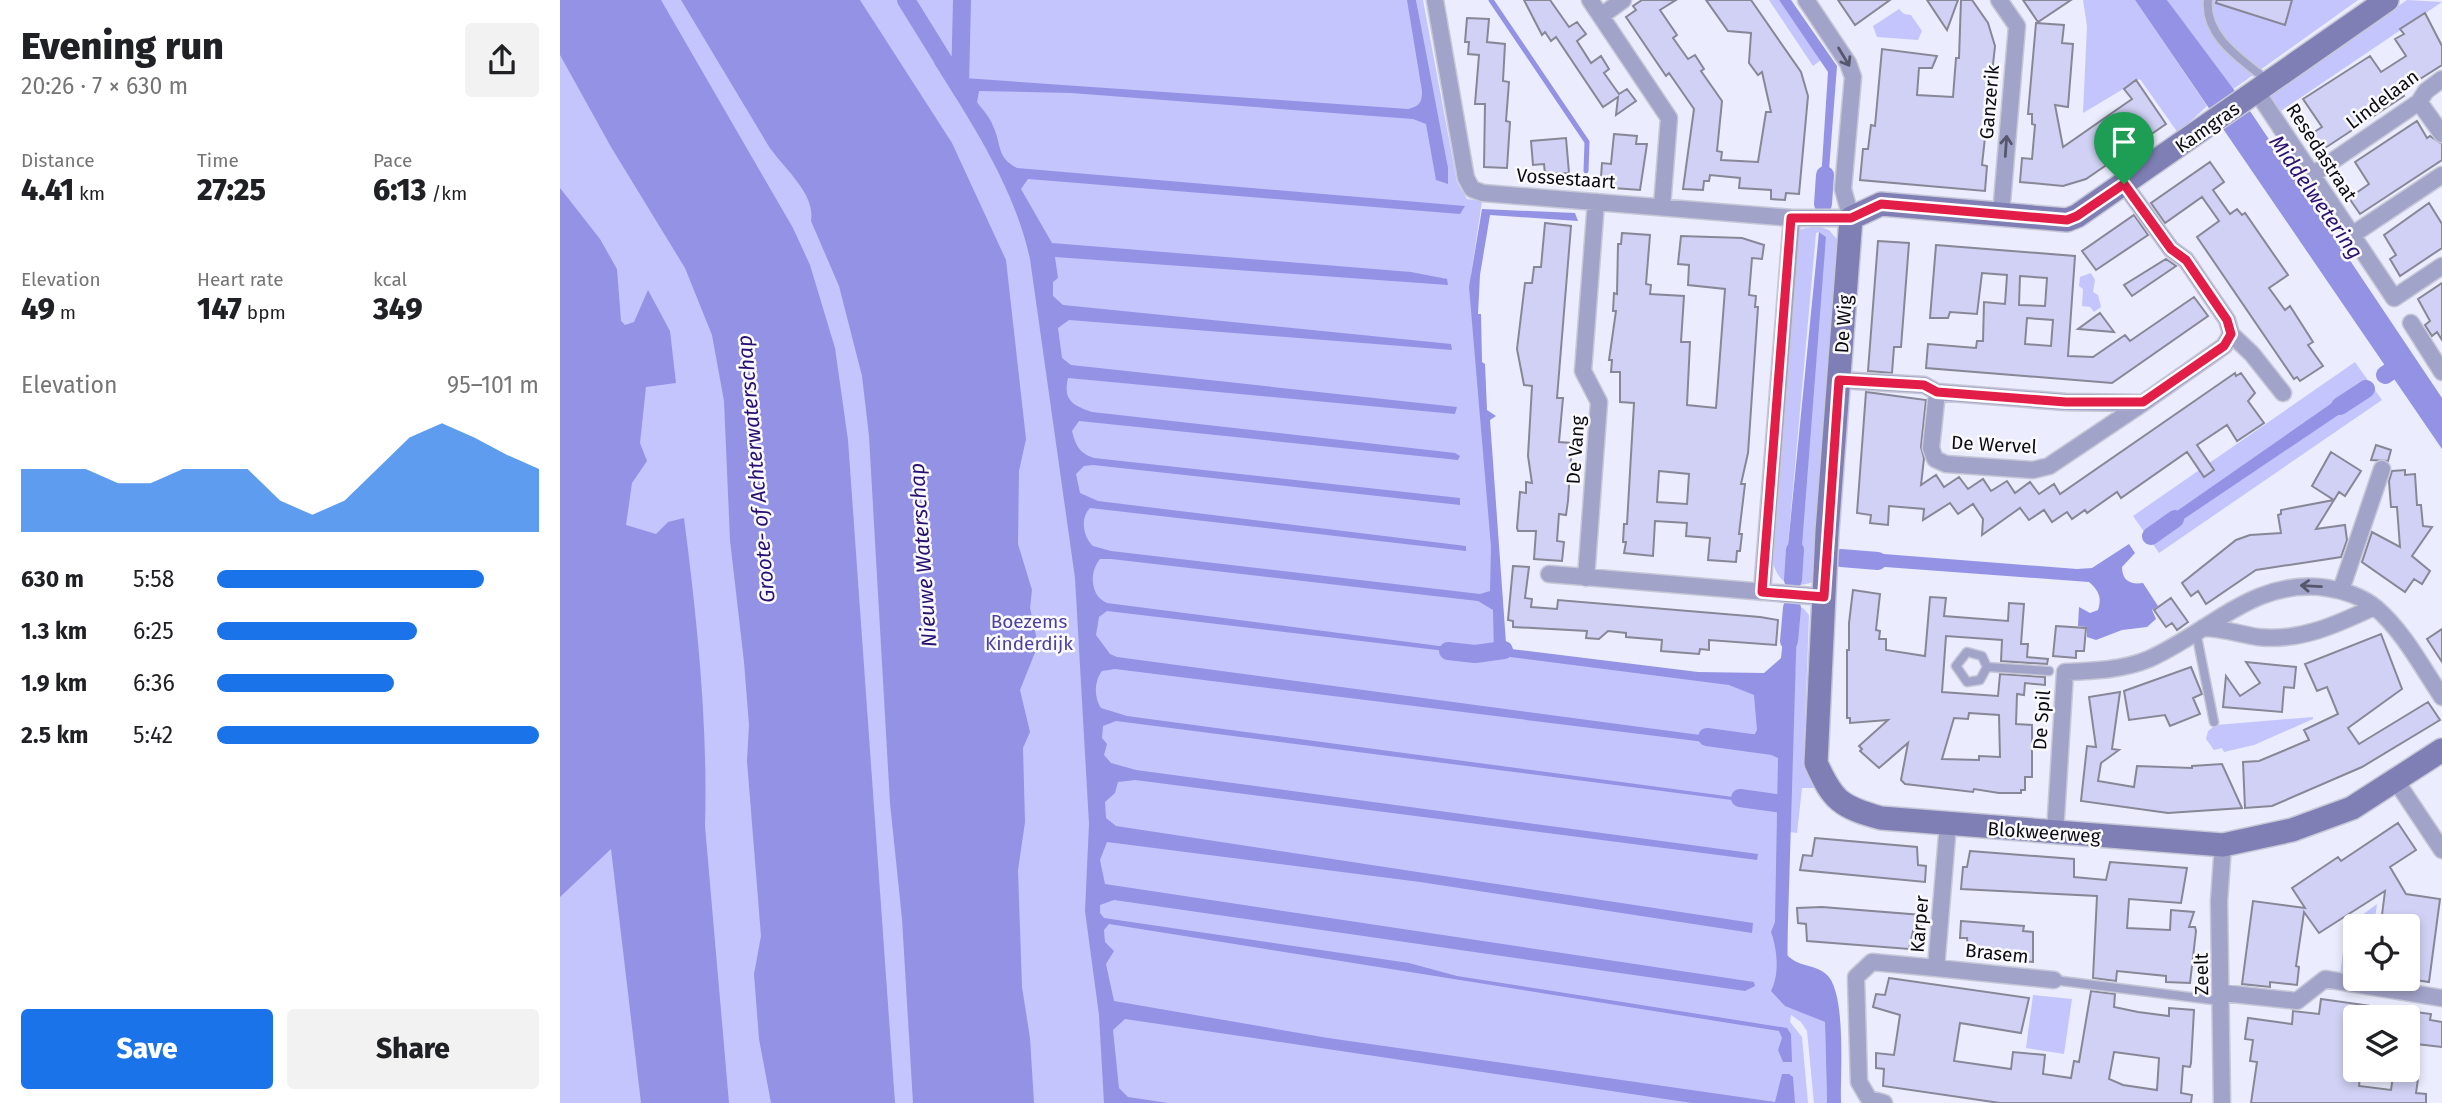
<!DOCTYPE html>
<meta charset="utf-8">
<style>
body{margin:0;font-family:"Fira Sans",sans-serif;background:#f2f2f2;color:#202124;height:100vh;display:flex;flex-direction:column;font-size:26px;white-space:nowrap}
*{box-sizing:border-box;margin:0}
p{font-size:23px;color:#757577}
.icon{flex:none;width:38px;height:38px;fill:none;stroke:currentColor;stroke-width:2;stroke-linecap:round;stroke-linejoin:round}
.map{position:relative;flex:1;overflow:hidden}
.side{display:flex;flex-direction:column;background:#fff;width:560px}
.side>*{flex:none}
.fabs{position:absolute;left:1783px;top:914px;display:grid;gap:14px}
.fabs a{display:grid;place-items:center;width:77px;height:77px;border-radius:7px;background:#fff;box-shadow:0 4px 10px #0003;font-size:35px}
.pin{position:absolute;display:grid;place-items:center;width:60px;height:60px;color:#fff;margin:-72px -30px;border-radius:50% 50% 50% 0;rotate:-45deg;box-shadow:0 0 7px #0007}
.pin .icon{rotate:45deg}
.round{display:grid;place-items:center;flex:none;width:74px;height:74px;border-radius:7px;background:#f2f2f2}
.summary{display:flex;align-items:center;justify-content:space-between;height:119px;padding:0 21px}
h1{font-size:38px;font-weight:800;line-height:52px}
.stats{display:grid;grid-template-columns:repeat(3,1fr);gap:10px;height:119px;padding:7px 21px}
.stats div{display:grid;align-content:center}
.stats b{font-size:30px;font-weight:800}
.stats small{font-size:19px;font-weight:400}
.stats p{font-size:19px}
.chart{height:196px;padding:14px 21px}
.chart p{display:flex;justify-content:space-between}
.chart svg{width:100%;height:126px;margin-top:7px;fill:#1a73e8;opacity:.7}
.action{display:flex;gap:14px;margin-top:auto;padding:14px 21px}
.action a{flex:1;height:80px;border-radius:7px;background:#1a73e8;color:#fff;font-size:28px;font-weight:800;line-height:80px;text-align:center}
.action a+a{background:#f2f2f2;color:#202124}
ul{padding:0 21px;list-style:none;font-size:23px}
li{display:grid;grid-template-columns:112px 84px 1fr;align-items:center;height:52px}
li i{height:18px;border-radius:9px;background:#1a73e8}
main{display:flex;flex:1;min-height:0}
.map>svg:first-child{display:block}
.green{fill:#c4c5fd;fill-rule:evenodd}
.water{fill:#9392e5}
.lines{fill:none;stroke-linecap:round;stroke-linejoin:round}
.stream{stroke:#9392e5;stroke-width:5}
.canal{stroke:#9392e5;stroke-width:18}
.building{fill:#d0d1f4;stroke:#878797;stroke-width:2;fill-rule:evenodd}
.lane-casing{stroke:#c7c8d7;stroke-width:11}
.street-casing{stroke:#c7c8d7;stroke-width:19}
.secondary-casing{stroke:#c7c8d7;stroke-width:26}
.lane{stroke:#a2a3c9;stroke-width:8}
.street{stroke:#a2a3c9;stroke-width:16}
.secondary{stroke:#7f7fb5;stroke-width:23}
.oneway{stroke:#56576d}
.route-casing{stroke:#fff;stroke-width:14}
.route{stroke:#e11d48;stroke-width:9}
.labels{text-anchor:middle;stroke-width:5;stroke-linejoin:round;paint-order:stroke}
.street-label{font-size:19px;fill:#0b0b11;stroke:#fafafe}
.park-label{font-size:19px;fill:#4c40a1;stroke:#fafafe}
.water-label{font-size:21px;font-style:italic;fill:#291172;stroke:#fafafe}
</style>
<main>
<section class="side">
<div class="summary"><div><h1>Evening run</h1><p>20:26 · 7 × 630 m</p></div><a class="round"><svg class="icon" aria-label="share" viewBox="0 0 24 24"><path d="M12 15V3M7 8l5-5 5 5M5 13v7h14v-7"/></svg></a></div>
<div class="stats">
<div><p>Distance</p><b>4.41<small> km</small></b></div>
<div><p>Time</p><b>27:25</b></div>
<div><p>Pace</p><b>6:13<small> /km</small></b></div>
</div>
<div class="stats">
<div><p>Elevation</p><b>49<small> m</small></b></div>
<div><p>Heart rate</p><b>147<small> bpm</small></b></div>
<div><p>kcal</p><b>349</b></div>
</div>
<div class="chart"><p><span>Elevation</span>95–101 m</p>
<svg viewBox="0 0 160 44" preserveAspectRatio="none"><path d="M0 44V22L10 22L20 22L30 27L40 27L50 22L60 22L70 22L80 33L90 38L100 33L110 22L120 11L130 6L140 11L150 17L160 22V44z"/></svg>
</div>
<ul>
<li><b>630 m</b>5:58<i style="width:83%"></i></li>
<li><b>1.3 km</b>6:25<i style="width:62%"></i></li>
<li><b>1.9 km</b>6:36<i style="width:55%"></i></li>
<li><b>2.5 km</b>5:42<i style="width:100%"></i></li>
</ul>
<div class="action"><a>Save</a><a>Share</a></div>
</section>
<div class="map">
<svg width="1882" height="1103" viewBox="0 0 1882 1103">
<rect width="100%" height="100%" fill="#ebecfd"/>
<!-- green -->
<path class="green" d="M0,0H851L879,182V132L856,0H863L897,182L907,199L922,201L911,275L940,651L1227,685L1224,831L1230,1007L1265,1022L1267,1103H1254L1247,1031L1241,1022L1231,1015L1230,1022L1242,1037L1248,1103H0Z
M1209,0H1219L1261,60L1253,66Z
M1523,0H1575L1647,106L1618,133L1580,79L1523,113L1527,26Z
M1607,0H1798L1672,90Z
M1847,0L1882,2L1715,115L1704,96Z
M1339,9L1344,14L1351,15L1362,31L1358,40L1317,37L1313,26Z
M1258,226L1269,230L1282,245L1254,582C1229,589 1219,584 1212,560L1237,240L1241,229ZM1259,232L1266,237L1229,571L1226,566L1256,233Z
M1531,273L1535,280L1533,292L1538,295L1541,307L1534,312L1530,307L1522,306L1523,289L1519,286L1520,277Z
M1795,362L1822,400L1599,553L1573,516Z
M1230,607L1243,608L1249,615L1244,752L1255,788H1242L1237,833L1229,832L1237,623L1230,618Z
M1753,717V719L1694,745L1664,752L1662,748L1654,750L1646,739L1648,731L1656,725Z
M1817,904L1814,926H1796L1795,977L1780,976L1786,927Z
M1473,995L1512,999L1504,1054L1466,1048Z"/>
<!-- water -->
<path class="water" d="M0,0H101L233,228L250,265L275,348L288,440L335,1103H211L199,1039L194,974L201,936L187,761L189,725L184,662L170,540L164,401L152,335L125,268L51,147L0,55Z
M121,0H300L392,143L446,260L466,439L459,471L458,544L472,590L470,608L478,645L460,690L470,732L463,748L465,822L458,870L462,987L470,1038L474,1103H353L342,919L330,803L309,436L302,376L279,286L251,221C256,193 222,167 208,145Z
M847,0H856L888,168V184L876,180L866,124L853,119L511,93L419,91L417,102C422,109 430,117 433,126C442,145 436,157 457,168L905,206L900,214L468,179L461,189L492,243L851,272L887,279L888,285L495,257L498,278L493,282V296L503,305L891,344L892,350L509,320L498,328L502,358L511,365L897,407L895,414L508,378C503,400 512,405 532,412L895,453L900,456L898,460L519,421L512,431C516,446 519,453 534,458L900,498V505L533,465L524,466L516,474L520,493L538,501L906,546V551L530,508C520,518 523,537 533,546L551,551L920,594L930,591L931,547L909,287L922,209L1015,213L1018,221L930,215L920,275L918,314H921L922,362L925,364L927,410L936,416L930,420L946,643L951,649L1138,672L1204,673L1221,658L1225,621L1230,618L1237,623L1227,955C1238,967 1254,964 1266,974C1287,991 1280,1076 1281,1103H1267L1265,1022L1225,1006L1211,991C1220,973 1217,949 1211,932L1215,922L1218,758L1189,745L1197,730L1194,695L1169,685L934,655L933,610L918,601L551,559H540C529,572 530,596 547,603L910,650L911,654L547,611L539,617L536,635L550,654L557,657L1170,739L1169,745L555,669L542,671C534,681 534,698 541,708L567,716L1203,801V804L556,721L543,726L542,738L547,744L544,755L551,763L576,770L1198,854L1197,860L575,780L558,782L555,793L545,802L546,818L556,826L1193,923L1192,933L860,882L547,842L540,860L545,884L1194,982L1195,986L1185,991L554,900L540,905V913L544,918L849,963L897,976L1227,1028L1231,1034L1232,1062H1223L1218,1050L1222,1038L1219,1031L549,924L544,930L545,942L554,951L546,964L554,1001L768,1038L1215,1102L1222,1074H1229L1233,1077L1235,1103H1132L565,1019L553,1030L559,1088L568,1097L608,1103H544L539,1015L525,911L529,824L515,578L470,259C455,189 412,123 374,63L404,78L848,109C860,106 862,102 862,91Z
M1219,0H1231L1277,66L1267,196L1260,195L1268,72Z
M1575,0H1607L1692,114L1882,398V449Z
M0,188L40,239L57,269L61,321L65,325L74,322L88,290L110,331L116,383L86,387L80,443L87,461L72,483L66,525L96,534L108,522L124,518C137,619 148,724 145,826L169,1103H81L51,849L0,897Z
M1259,232L1266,237L1240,571L1236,573L1229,571L1226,566Z
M1795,387L1802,399L1600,535L1594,527Z
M1569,544L1575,553L1562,567C1562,581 1571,585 1583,583L1598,606L1592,610L1596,619L1587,627L1562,630L1536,640L1527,637V627L1518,626L1519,607L1530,613L1538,610C1542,597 1539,591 1529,582L1298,565L1295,561L1298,552L1517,569L1532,568Z"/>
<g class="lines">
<!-- stream -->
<path class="stream" d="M931,0L1027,142L1026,171"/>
<!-- canal -->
<path class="canal" d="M346,0L403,92
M400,86L402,0
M1263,204L1265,175
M1825,375L1844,362
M1780,406L1806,389
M1591,536L1615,519
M1281,558L1318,561
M1233,580L1235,550
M1229,641L1232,608
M888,651L915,654L944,650
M1147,737L1213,746
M1180,798L1222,804"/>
</g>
<!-- building -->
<path class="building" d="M964,0H990L1009,27L1017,22L1026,34L1017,41L1031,63L1041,56L1049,69L1044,73L1059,94L1067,89L1076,101L1056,115L1058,97L1043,107L996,37L991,41L985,32L982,35Z
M1082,0H1116L1100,10L1117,35L1113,38L1128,59L1135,55L1144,69L1141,71L1162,101L1157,151L1162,152L1161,160L1198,162L1206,112H1211L1202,72L1198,75L1189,63L1191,33L1168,31L1146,0H1191L1241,72L1248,96L1239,194L1226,193L1225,200L1211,199V190L1179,188L1180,178L1150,175L1149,181H1144L1143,190L1123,189L1134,109L1109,73L1106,76L1066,17L1076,10L1073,6Z
M1278,0H1330L1295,25Z
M1367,0H1398L1387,30Z
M1401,0H1412L1428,23L1435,46L1422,165L1427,166L1425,191L1300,180L1303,149H1308L1311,125L1315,126L1322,49L1377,56L1372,68H1359L1357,95L1393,97L1396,58H1399Z
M1463,0H1511L1478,22Z
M1657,0H1732L1725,25L1656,3Z
M1865,13L1882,46V65L1841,91L1844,96L1759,152L1748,136L1762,127L1743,99L1810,56L1821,72L1846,56L1835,39L1844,34L1840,29Z
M907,18L929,19L927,42L945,44L943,81L949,82L946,121L950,122L947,168L924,167L925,104H915L919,55L908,54L909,42H905Z
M1476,23L1504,25L1502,43L1513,44L1508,107L1495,105L1503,147L1572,99L1564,89L1576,80L1606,124L1526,179L1503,186L1460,182L1462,158L1472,159L1475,125L1472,124V114H1468Z
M1857,121L1867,138L1870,136L1882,144V160L1800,214L1789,198L1809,184L1795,162Z
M1054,134L1077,136L1076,144H1087L1080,190L1053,188L1054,178L1041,177L1042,163L1051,164Z
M1006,138L1009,173L985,174L984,164L973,165L971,141Z
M1650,162L1664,182L1653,190L1670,214L1677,209L1682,215L1685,213L1728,275L1709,288L1725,310L1730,306L1753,342L1748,345L1763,366L1740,381L1737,377L1734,379L1637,237L1659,221L1642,197L1605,223L1591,203Z
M1869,203L1882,224V248L1840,276L1830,259L1836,255L1824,235Z
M1574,215L1588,235L1536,270L1522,251Z
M985,223L1011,226L997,398H1003L999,442L1012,443L1008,501L1006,515L999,514L997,541L1004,542L1002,561L974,559L976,531H958L957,528L960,492L966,493V482L972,483L968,456L972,386L964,385L957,349L965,283H972L974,267H981Z
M1062,233L1090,235L1086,284L1091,285L1090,294L1124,296L1121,342H1130L1127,405L1156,408L1165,289L1128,285L1129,265L1118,264L1121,236L1182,238L1204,245L1202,259L1192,258L1189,295L1196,296L1195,307H1198L1188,453L1181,484H1185L1179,534H1182L1180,551H1177L1176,562L1148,560L1150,538L1126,536L1127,523L1095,521L1093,556L1064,553L1066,542H1063L1064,524H1067L1074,403L1060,402V372H1051L1052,360H1049L1056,311H1053L1054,293L1057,294L1058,244H1061ZM1099,471L1129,474L1127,504L1097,502Z
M1318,241L1349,243L1341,347H1334L1332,373L1308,371Z
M1376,245L1515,256L1508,356L1533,357L1565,335L1570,341L1634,297L1648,316L1552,383L1366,368L1368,344L1416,348L1417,341H1423L1424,302L1445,304L1447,275L1422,273L1417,314L1390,312L1388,318H1370ZM1460,276L1487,278L1485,306L1459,305ZM1467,318L1493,320L1491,346L1465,344Z
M1606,259L1616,266L1572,296L1564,285Z
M1882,283V340L1877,332L1872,336L1865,325L1870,321L1858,299Z
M1540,313L1554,332L1518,329Z
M1675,373L1676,376L1681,373L1695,393L1688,401L1704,423L1677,441L1667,425L1637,445L1654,470L1644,477L1627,452L1561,498L1557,492L1527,513L1525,510L1512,519L1507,512L1492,522L1484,510L1469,520L1460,508L1422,535L1423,519L1413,504L1398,514L1390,503L1363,520L1364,509L1329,506L1328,525L1310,523L1311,515L1297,513L1306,392L1366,400L1361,447L1364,458L1361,485L1376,475L1384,487L1399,477L1408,489L1423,479L1431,491L1447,481L1455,493L1470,482L1479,494L1494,484L1500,494Z
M1816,445L1831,450L1828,461L1811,460Z
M1771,452L1801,471L1785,496L1779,492L1774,500L1752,486Z
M1845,470V475L1855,474L1857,505H1861L1863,526L1872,527L1852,556L1870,571L1862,584L1854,579L1845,592L1802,562L1812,532L1840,547L1837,507H1831L1829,481L1832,471Z
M1774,500L1756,529L1785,525L1787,540L1781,557L1696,570L1646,604L1638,591L1631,596L1622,583L1676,540L1690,535L1721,533L1718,515L1721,514V510Z
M953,566L969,567L965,598L972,599L971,607L997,609L998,600L1200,617L1218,620L1216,645L1149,640V650L1140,649L1139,654L1101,651L1102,640L1066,637V633L1048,631L1039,639L1026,638L1027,631L953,627V621L948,620Z
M1293,590L1320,594L1316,630L1320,631L1319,639H1326V650L1365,656L1370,597L1386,598L1384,616L1448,621L1449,603L1464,604L1461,644H1468L1467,657L1488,659L1487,664L1441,661L1442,640L1386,636L1382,692L1438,696L1440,674L1485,677V685L1465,683L1464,695L1457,694L1456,724L1472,725V777H1465V790H1461V793H1439L1414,789L1413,792L1345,784L1341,780L1348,743L1319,768L1300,751L1302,749L1299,746L1328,720L1290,723V718H1287V650H1289V623ZM1409,713L1439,715L1440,757L1419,756V760L1382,759L1394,718L1408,719Z
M1611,598L1628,622L1617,630L1612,623L1606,627L1594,610Z
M1496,626L1526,628L1524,651H1516V658L1493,656Z
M1882,629V662L1867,639Z
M1821,634L1842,689L1788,728L1799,744L1868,702L1880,720L1802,767L1712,806L1685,808L1683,762L1699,761L1749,740L1744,730L1778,714L1767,687L1757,691L1745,664Z
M1686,662L1736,667L1734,688L1724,687L1722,712L1663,707L1666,676L1680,696L1700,683Z
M1631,667L1642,694L1633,698L1640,714L1610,726L1605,715L1569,720L1564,691Z
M1560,692L1552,749L1559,750L1541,763L1538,781L1574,787L1577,766L1632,768V766L1662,764L1682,808L1608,813L1521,801L1527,746L1536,747L1529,697Z
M1838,823L1856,850L1830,867L1846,894L1880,899L1869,982L1848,979V918L1822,915L1825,891L1759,933L1744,912L1736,966L1739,967L1737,985L1710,982V987L1682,984L1693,901L1745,908L1732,888L1778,857L1781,861Z
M1255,838L1357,847L1358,865L1366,866L1365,882L1240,870L1243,855L1252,856Z
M1410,851L1514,859V877L1546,880L1550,862L1627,868L1621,903L1569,899L1567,928L1610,930L1611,910L1634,912L1629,927H1635L1636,931L1630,983L1606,982V976L1557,971L1556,981L1533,978L1537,896L1401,889L1403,867H1407Z
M1262,907L1362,915L1361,932L1353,931L1349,949L1247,941L1246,924L1238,923L1237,908Z
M1401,921L1464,926L1463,931L1473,932V962L1409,957L1407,938H1400Z
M1329,978L1469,998L1461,1033L1400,1023L1394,1061L1451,1069L1453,1052L1485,1055L1483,1074L1511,1078L1514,1061L1519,1062L1531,991L1555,994L1554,1007L1578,1012L1609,1016V1008L1634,1010L1631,1063L1630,1067L1623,1066L1621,1093L1632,1095L1631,1103H1440L1323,1086L1324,1069L1316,1068V1053L1334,1055L1340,1015L1313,1007L1316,994L1325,995ZM1554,1052L1599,1058L1597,1090L1563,1085L1549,1079Z
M1761,999L1826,1008V1017H1796L1788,1076L1800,1078L1799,1086L1831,1090L1834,1069L1859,1072L1856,1093L1866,1094V1103H1691L1697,1062L1690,1061L1693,1040L1685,1039L1688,1018L1732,1024L1733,1011L1759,1014Z
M1848,1011L1871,1014L1870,1020L1882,1022V1047L1848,1043Z"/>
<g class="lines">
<!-- lane casing -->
<g class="lane-casing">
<path id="lane" d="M1648,0C1644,37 1683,60 1708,81
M1636,632L1654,722
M1427,667L1420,680L1407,682L1396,666L1407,652L1422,656L1427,667L1489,671
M1494,980L1661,1001"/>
</g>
<!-- street casing -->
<g class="street-casing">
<path id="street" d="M875,0L906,178L912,189L923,193L1232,218H1291L1283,189L1293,77L1288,63L1246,0
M1030,0L1109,118L1102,206
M1439,0L1457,26L1441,214
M1041,16L1063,0
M1697,92L1834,298L1882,266
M1859,102L1882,134
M1752,175L1859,102L1866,91L1882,79
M1792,235L1882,175
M1851,323L1882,372
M1671,334L1692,354L1723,393
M1279,380L1364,385L1377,392L1506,402L1583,403L1664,346L1671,334L1667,320L1626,260L1611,249L1564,184
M1377,392L1371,448L1375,459L1386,464L1473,470L1489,466L1583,403
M989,574L1264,597
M1026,578L1039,402L1023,371L1036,202
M1781,590L1822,469
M1202,592L1232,218
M1643,628C1662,628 1679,634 1698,637C1739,642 1778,624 1814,607
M1836,781L1882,850
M1495,833L1505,672C1533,671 1563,670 1589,659C1650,632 1695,577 1767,588C1783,590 1803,597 1816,608C1843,631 1862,667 1882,697
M1376,968L1494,980
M1663,993L1737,1001L1765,979L1882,998
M1324,1103L1309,1099L1299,1082L1296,977L1312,962L1376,968L1388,824
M1662,1103L1659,901L1663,845"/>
</g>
<!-- secondary casing -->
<g class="secondary-casing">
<path id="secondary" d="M1827,0L1517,216L1507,220L1321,204L1291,218L1267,532L1256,763C1273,801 1281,807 1321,818L1663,845L1732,830L1792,808L1882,750"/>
</g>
<!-- lane -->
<use href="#lane" class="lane"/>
<!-- street -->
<use href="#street" class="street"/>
<!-- secondary -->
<use href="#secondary" class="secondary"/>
</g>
<!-- one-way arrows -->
<defs><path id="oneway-shaft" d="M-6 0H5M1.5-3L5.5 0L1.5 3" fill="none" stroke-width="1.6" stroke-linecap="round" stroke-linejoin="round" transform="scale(1.75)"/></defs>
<g class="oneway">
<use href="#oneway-shaft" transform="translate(1284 57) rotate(59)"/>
<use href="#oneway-shaft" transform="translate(1446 146) rotate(-86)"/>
<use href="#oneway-shaft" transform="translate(1751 586) rotate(-177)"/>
</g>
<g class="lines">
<!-- route casing -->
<g class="route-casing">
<path id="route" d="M1564,184L1611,249L1626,260L1667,320L1671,334L1664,346L1583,402H1506L1377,392L1364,385L1279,380L1264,597L1202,592L1231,218H1291L1321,204L1507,220L1517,216Z"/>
</g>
<!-- route -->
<use href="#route" class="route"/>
</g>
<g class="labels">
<!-- street labels -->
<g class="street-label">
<text transform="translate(1822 99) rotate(-37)" y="7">Lindelaan</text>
<text transform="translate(1429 102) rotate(-85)" y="7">Ganzerik</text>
<text transform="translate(1647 127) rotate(-35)" y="7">Kamgras</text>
<text transform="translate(1762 152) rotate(57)" y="7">Resedastraat</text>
<text transform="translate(1006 178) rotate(4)" y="7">Vossestaart</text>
<text transform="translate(1283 324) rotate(-86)" y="7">De Wig</text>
<text transform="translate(1434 444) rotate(3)" y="7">De Wervel</text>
<text transform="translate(1015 450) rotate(-86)" y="7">De Vang</text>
<text transform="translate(1481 720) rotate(-86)" y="7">De Spil</text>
<text transform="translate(1484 832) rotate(4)" y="7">Blokweerweg</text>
<text transform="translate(1359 924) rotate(-85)" y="7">Karper</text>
<text transform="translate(1437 953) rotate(6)" y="7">Brasem</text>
<text transform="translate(1641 974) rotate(-91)" y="7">Zeelt</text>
</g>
<!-- park labels -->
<g class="park-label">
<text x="469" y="628">Boezems<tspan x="469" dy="22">Kinderdijk</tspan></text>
</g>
<!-- water labels -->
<g class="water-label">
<text transform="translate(1756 197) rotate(55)" y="7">Middelwetering</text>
<text transform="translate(196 469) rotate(-95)" y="7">Groote- of Achterwaterschap</text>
<text transform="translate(363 555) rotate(-94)" y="7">Nieuwe Waterschap</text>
</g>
</g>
</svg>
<div class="fabs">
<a><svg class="icon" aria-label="locate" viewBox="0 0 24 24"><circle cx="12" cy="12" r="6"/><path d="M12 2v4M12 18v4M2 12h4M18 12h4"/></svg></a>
<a><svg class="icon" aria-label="layers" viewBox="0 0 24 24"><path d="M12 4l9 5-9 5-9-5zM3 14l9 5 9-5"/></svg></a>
</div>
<div class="pin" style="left:1564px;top:184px;background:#1e9e55"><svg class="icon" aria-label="arrive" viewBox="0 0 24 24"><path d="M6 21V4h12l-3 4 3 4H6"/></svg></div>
</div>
</main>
